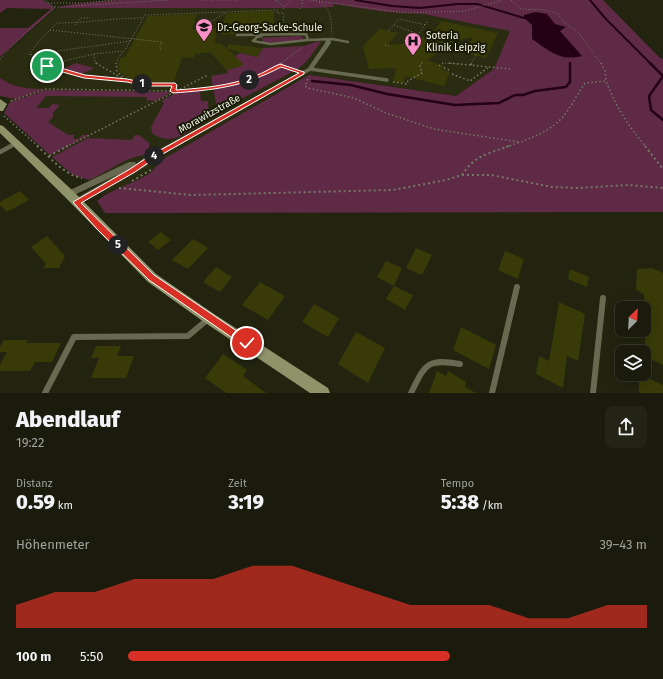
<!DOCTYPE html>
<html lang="de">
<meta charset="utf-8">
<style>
body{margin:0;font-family:"Fira Sans",sans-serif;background:#232415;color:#f1f3f6;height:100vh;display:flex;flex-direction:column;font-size:15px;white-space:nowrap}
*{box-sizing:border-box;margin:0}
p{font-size:13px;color:#9fa19d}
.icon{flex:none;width:22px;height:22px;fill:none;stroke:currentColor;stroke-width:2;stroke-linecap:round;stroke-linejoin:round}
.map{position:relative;height:393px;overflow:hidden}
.details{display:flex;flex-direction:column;background:#1a1b0c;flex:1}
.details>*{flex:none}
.needle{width:26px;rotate:24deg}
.buttons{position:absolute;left:615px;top:301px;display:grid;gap:8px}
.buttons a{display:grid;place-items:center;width:36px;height:36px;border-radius:8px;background:#1a1b0c;box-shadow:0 2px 10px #0003,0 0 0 1px #38392d;font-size:20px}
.pin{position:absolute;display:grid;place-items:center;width:34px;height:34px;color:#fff;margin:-17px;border:2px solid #fff;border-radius:50%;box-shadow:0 1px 4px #0007}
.km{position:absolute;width:20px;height:20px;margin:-10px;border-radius:50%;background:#222;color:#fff;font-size:11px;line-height:20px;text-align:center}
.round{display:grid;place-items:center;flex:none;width:42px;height:42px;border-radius:8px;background:#232415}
.overview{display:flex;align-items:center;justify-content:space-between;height:68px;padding:0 16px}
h1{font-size:22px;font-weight:800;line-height:30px}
.metrics{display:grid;grid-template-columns:repeat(3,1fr);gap:6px;height:68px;padding:4px 16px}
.metrics div{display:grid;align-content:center}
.metrics b{font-size:20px;font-weight:800}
.metrics small{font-size:11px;font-weight:400}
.metrics p{font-size:11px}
.chart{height:112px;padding:8px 16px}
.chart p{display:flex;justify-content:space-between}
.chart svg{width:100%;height:72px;margin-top:4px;fill:#d93025;opacity:.7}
ul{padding:0 16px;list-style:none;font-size:13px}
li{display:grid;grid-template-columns:64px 48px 1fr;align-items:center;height:30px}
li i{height:10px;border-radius:5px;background:#d93025}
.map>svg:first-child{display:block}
.built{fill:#292c10}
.green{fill:#5e2a46}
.water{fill:#240115}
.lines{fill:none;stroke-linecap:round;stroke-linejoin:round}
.stream-far1{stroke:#240115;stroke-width:2}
.stream{stroke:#240115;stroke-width:2.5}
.building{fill:#383b07}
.path-far2{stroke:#777967;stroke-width:1;stroke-dasharray:1 2;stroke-linecap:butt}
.path-far1{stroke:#777967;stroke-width:1.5;stroke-dasharray:1.5 2.5;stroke-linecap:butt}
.path{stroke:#777967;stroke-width:2;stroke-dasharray:2 3;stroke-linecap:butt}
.lane-far3{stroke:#676a50;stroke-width:2.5}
.lane-far2{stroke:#676a50;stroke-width:3.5}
.lane-far1{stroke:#676a50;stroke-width:4.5}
.lane{stroke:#676a50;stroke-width:6}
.street{fill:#676a50;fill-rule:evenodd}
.secondary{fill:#8e9369;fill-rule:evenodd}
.route{fill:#d93025;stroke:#fff}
.labels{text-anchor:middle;stroke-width:4;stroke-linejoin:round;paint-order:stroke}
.far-poi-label{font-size:10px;fill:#f3f5e8;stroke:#191b07;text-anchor:start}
.far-street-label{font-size:10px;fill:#f3f5e8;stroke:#191b07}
</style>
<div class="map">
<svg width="663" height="393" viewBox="0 0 663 393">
<rect width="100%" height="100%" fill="#222410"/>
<!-- built -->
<path class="built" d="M333,4L386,12L423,14L510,31L495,69L456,96L309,75L160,161L151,172L130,184L114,189L103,195L89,180L84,177L76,176L69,172L4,113L10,102L8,98L0,96V59L56,8H313L333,7Z"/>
<!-- green -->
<path class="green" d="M0,0H43L55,8L0,57V28H28L51,9L7,8L0,13Z
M120,0H603L660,58L663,59V212L105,213L97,201C113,187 133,185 150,173C154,170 157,165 160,161L309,75L456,96L494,69L510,31L423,14L386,12L333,4L334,7L313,8H56L74,4Z
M298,36L303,37V40L298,42L261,43L263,40L261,38Z
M318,41L321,42L307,61L298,69L243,98L226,110L220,111L217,109L211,76L228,73L227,70L243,65L235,56L240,53L257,57L263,48L304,46Z
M76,63L94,68L82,74L63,69Z
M0,78C13,88 30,89 45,89L16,99L0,96Z
M46,90L169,92L170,93L155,101L146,100L147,97L46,96L36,108H49L52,104L60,105L53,113V117L48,122L68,135H75L73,139H79L82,135H90L50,155L4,113L10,102Z
M206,90L200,92L201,101H208L209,117L206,121C188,131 171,148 152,133L151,127L164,103L161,101L178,92Z
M135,135H139L149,143V153C141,156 133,157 127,160C114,166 103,174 89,180L73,175L52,157L88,138L132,140Z"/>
<!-- water -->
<path class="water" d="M536,12L547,14L555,24L566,27L560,31L582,56C560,62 548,50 532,39V25L524,18V15Z"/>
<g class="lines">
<!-- stream-far1 -->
<path class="stream-far1" d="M355,0L392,6L420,8L458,4H477L524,18
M590,0L605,18L651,64"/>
<!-- stream -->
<path class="stream" d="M650,63L663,76L649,96L651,110L663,120
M312,81L351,85L387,94L455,105L499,103L515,95H523L535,91L566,87L570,82V63"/>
</g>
<!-- building -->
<path class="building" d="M274,11V32H237L234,34L221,35L226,13Z
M197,14L192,30L216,28L215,43L222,44L227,49L228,44L263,48L257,57L228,49L244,65L227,70L210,52L195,54L193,58L182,57L174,81L163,82L162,84L137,82L127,78L120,72L118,68L119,61L121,58H124L148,16Z
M441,21L498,33L486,58L465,53L473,37L454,41L427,60L446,67L440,69L450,72L444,86L405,76L404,83L393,82L396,68L369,69L363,46L380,29L398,33L387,45L414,43L429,33L432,34Z
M20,191L29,200L7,212L0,205V202Z
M161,232L171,240L158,250L148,242Z
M47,236L65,256L59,268H43L46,264L31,247Z
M193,239L208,248L188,269L172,260Z
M416,248L432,255L422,275L406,268Z
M505,251L524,259L518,279L498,270Z
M386,261L402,268L394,286L377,277Z
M216,267L232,277L220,292L203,282Z
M652,268L663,273V365L645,356L644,294L636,290L637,269Z
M570,269L589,277L587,287L568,279Z
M260,282L285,296L268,320L242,305Z
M394,286L413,295L405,310L386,299Z
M559,302L585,314L578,361L567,356L563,388L536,374L539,356L549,361Z
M314,304L339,318L328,337L302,322Z
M461,327L496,345L489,369L453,350Z
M356,332L385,348L368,383L338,364Z
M4,340H28L26,343H61L52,362H35L30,371H0V365L7,352H0V347Z
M96,346H121L117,356H134L126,378H91L99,358H91Z
M223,354L247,370L243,376L266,393H226L205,378Z
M437,371L446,376L448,371L466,382L465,387L476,393H429Z
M639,374L663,385V393H639Z"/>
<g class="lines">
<!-- path-far2 -->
<path class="path-far2" d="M45,0L52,6L58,7L168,0
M201,0H240
M276,0L284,7
M310,0L405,13L465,11L502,0
M511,0L521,9L545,10L557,13L564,22L578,32L601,64
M319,2C332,9 331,21 332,34
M48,3H85L115,0
M283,9L292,0
M300,9L303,5L302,0
M209,23L226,12
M75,25L81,18H90
M394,25L418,34
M50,30L162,42L160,46L161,51
M388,31L399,19L426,25
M130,41L29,55L40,40L57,23C86,23 114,18 143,18
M405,43L418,35L427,22
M385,45L389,46
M40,54L43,63L46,64
M94,54L95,63L97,64
M0,59L17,41L55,7
M50,64L94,54L123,51
M116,64L118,58L125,50L145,15L278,10L277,13H284L283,26H277V28
M280,64L303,47
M421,64L423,61
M442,64L444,63L460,64
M471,64L476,55"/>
<!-- path-far1 -->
<path class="path-far1" d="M44,63L73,74L126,80
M96,63L123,79
M449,63L510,69
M601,63L605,71L606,81
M48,65L55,63
M280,65L294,70
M471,65L472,63
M439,66L443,63
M444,68L449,70
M452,74L470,81L489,67
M308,79L305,86L308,88L354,98L386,113L434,129L519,142
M393,82L407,84L408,81L422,73L420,66L422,63
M178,91C214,88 251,84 282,63
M11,101L46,89L173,91L175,85C155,85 131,89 117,71L116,63
M4,116L39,147
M66,147L208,75
M506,147C526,140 546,134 561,119C570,109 577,95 585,83L606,81C616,108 628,125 646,147"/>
<!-- path -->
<path class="path" d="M37,146C51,158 64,175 82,178
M645,146L663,169
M49,156L68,146
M462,175C475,155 488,154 509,146
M132,181L151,170
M119,188L191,195L393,190L446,180L462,175H491L552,187L578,188L629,185L663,188"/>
<!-- lane-far3 -->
<path class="lane-far3" d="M237,35L306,34L308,40L332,39L348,42
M262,36L257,37L253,41L271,44L308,40"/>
<!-- lane-far2 -->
<path class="lane-far2" d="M310,69L387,80
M9,147L16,144"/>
<!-- lane-far1 -->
<path class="lane-far1" d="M0,152L11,146"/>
<!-- lane -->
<path class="lane" d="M45,393L74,337L188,336L208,319
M411,393C425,365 426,358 460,364
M492,393L517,287
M593,393L603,298"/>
<!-- street -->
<path class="street" d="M326,38H330L331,43L312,70L153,160L146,166L79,204H73L71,202L73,200L119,174L72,196H66L65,194L66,192L129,162H135L136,164L147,156L308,68L325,43Z"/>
<!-- secondary -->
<path class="secondary" d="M0,99L7,104L3,111H0Z
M0,125L3,126L73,191L156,274L214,314L328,388L330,393H310L204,322L148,282L65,197L0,133Z"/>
</g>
<!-- route -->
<path class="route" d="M47,64L85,75L127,79L146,83H175L177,85L176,90C203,88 229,86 255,76C264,73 272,67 280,64L304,72V74L152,160L135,172L81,203L154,275L250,340L252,343L250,346L247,347L244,346L149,280L97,229L73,202L130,169L148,157L299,73L281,67C243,87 214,90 173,93L170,91L172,86H146L127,82L84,78L45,67Z"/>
<!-- icons -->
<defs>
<g id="school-pin" transform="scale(0.9)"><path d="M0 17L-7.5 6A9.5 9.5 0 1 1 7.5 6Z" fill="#fa8fc7" stroke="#191b07"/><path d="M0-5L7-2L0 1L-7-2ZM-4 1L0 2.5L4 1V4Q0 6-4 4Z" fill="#111"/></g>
<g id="hospital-pin" transform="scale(0.9)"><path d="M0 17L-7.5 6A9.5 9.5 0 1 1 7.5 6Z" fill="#fa8fc7" stroke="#191b07"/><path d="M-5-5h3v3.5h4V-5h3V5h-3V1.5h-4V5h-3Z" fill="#111"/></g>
</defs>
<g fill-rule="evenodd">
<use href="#school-pin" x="204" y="27"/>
<use href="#hospital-pin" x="413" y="41"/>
</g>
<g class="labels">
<!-- far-poi labels -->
<g class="far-poi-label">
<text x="217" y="31">Dr.-Georg-Sacke-Schule</text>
<text x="426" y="39">Soteria<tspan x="426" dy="12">Klinik Leipzig</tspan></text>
</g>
<!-- far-street labels -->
<g class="far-street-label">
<text transform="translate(209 113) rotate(-29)" y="4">Morawitzstraße</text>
</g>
</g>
</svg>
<div class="buttons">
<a><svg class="needle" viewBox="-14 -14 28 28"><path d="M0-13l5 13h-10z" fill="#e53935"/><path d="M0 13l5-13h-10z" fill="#9fa19d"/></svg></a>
<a><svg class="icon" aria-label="layers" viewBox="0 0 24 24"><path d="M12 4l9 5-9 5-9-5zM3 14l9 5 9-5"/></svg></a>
</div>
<div class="pin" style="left:47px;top:66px;background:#1e9e55"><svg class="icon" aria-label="arrive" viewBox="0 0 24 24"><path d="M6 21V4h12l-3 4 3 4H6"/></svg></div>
<div class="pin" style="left:247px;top:343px;background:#d93025"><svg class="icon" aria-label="check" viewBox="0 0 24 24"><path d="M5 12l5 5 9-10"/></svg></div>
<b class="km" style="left:142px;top:84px">1</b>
<b class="km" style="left:249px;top:80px">2</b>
<b class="km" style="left:154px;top:156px">4</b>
<b class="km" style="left:118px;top:245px">5</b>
</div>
<section class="details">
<div class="overview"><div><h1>Abendlauf</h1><p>19:22</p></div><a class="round"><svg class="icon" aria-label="share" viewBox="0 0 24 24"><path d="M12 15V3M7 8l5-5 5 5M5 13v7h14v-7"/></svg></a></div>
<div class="metrics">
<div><p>Distanz</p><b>0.59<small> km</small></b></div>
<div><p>Zeit</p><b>3:19</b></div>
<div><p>Tempo</p><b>5:38<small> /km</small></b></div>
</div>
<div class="chart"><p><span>Höhenmeter</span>39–43 m</p>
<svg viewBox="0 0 160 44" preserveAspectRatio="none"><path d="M0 44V30L10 22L20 22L30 14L40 14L50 14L60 6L70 6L80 14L90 22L100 30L110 30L120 30L130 38L140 38L150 30L160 30V44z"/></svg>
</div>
<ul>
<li><b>100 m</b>5:50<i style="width:62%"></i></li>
</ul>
</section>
